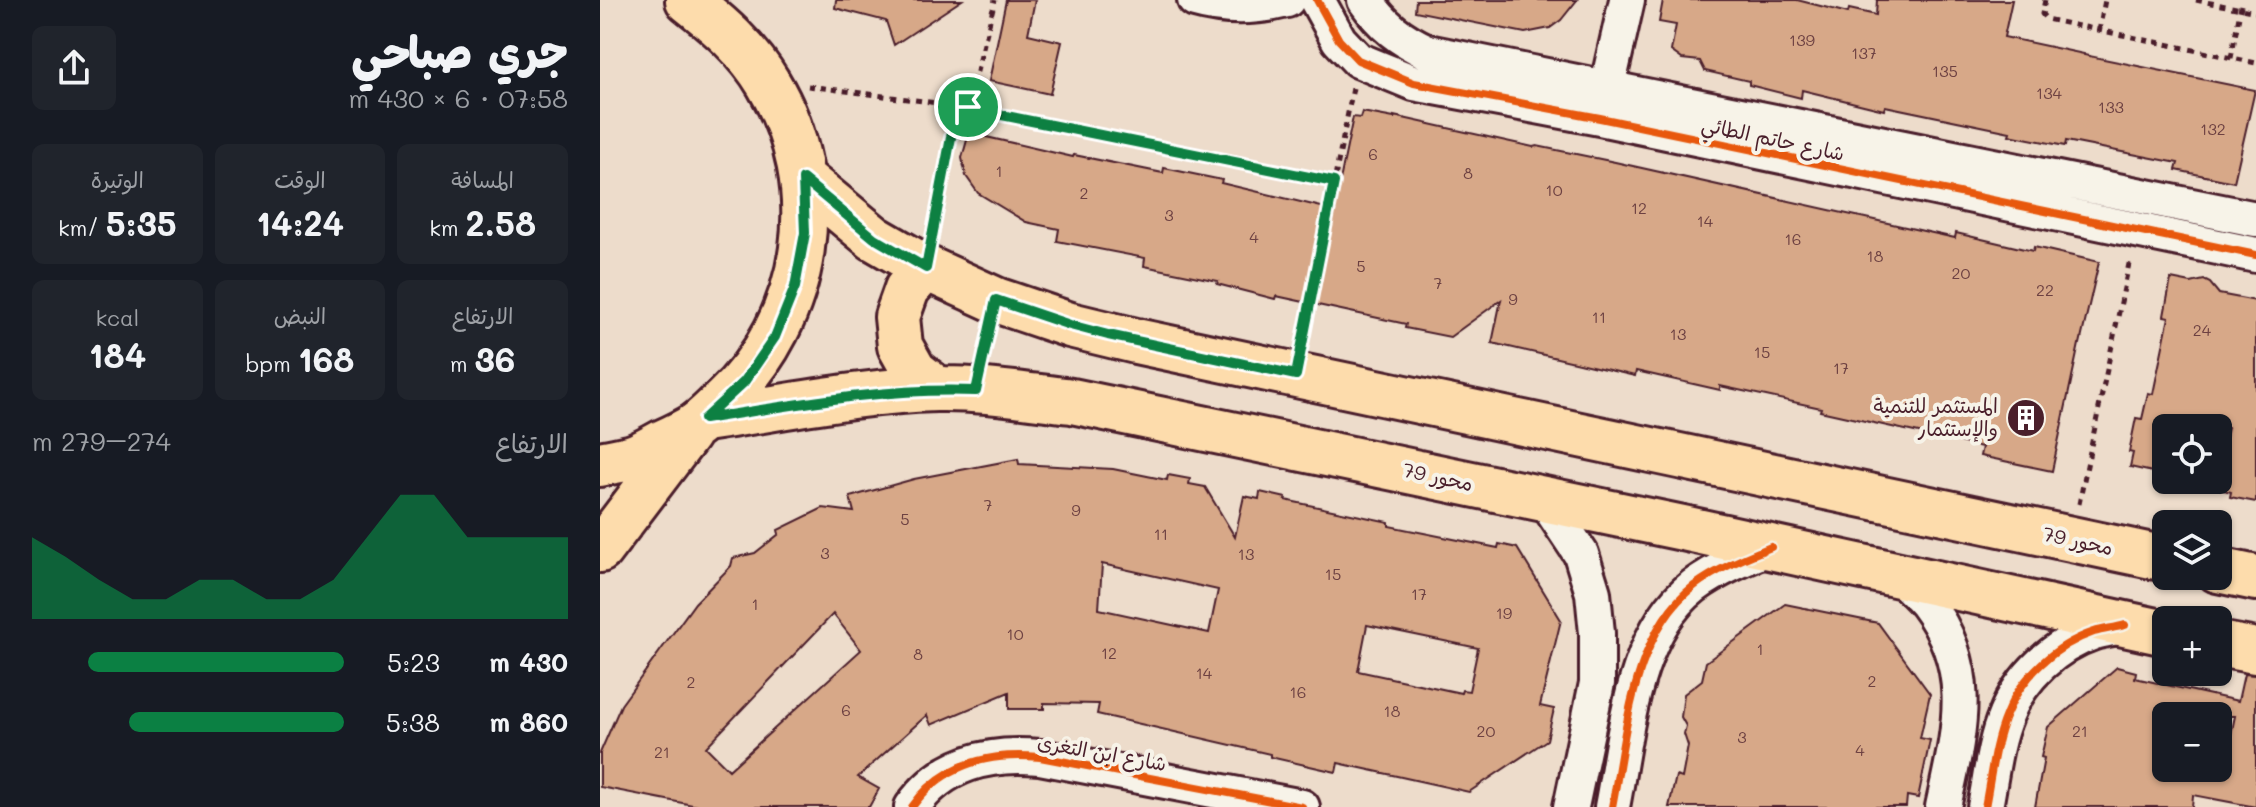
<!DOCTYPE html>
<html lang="ar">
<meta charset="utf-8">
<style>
body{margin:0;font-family:Mali,"Playpen Sans Arabic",sans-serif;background:#20242c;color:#f1f3f6;direction:rtl;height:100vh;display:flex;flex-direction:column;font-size:30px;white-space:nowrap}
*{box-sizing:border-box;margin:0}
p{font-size:26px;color:#9ea1a6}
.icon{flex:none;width:44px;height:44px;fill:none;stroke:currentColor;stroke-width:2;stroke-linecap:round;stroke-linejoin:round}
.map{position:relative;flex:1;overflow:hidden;direction:ltr}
.drawer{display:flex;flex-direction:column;background:#171b24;width:600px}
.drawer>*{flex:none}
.controls{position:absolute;left:1552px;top:414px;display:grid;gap:16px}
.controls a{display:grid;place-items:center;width:80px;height:80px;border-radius:12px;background:#171b24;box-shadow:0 2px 6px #0004;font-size:40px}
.pin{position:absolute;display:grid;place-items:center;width:68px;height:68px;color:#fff;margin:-34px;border:4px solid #fff;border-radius:50%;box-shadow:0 2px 8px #0007}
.round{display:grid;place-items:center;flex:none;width:84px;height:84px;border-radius:12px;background:#20242c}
.head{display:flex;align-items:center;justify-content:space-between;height:136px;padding:0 32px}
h1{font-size:44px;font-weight:800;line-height:60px}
.figures{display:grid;grid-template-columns:repeat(3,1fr);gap:12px;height:136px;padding:8px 32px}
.figures div{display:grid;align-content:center;border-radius:12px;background:#20242c;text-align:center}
.figures b{font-size:34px;font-weight:800}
.figures small{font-size:22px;font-weight:400}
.figures p{font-size:22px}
.chart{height:224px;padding:16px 32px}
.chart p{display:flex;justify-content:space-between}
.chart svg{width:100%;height:144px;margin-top:8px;fill:#0b8043;opacity:.7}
ul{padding:0 32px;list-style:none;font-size:26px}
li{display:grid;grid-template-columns:128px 96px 1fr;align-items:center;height:60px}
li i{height:20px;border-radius:10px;background:#0b8043}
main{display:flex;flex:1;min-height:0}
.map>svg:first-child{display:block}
.building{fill:#d7a888;stroke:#4a1f2b;stroke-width:2;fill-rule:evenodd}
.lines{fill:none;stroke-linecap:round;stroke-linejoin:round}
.minor-casing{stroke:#4a1f2b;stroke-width:40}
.major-casing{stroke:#4a1f2b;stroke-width:50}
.path{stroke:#4a1f2b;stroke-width:5;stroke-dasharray:6 6;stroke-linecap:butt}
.minor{stroke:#f7f3e8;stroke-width:34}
.major{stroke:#fddcac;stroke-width:44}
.cycleway-casing{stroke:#f7f3e8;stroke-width:13}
.cycleway{stroke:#e8590c;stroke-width:8}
.route-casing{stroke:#fff;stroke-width:16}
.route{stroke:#0b8043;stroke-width:10}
.labels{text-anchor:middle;stroke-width:8;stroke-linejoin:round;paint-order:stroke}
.number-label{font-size:16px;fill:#6d4142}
.street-label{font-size:20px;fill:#4a1f2b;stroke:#f7f3e8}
.poi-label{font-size:20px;fill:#4a1f2b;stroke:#f7f3e8;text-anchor:end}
</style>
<main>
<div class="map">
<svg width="1656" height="807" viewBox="0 0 1656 807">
<rect width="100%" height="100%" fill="#eddccb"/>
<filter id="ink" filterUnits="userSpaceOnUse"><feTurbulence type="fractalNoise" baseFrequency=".0125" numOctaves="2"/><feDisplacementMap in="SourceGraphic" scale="16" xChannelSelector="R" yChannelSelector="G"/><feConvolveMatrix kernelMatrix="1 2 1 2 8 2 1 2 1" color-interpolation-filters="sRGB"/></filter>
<g filter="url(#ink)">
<!-- building -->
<path class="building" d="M236,0H362L294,45L286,21L235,8Z
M406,0H435L428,34L462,42L450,94L389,81Z
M816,0H977L961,20L950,28L925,33L815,11Z
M1063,0H1197L1248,13L1249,9L1276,15L1277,0H1412L1404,37L1484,54V55L1655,90L1634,182L1576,170L1578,163L1466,141L1465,146L1409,135L1410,132L1285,106L1284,110L1202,90L1201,98L1149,85V81L1105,71L1100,61L1082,59L1071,51L1076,25L1059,22Z
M762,112L794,118V116L933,147L937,146L1015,162L1355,238L1356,233L1433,251L1434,247L1499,262L1480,344H1479L1452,471L1380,456L1382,447L1220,411L1221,408L1120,386V390L1036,371L1035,376L892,343L901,300L850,337L805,328L806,324L676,296L675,299L617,284L618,281L544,266L545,258L457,241L459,229L426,222L378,193L366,176L362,158L369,133L473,157L474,155L563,173L564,168L622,180L621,183L734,210L753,117L760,118Z
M1571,279L1591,283L1604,280L1610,283L1619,294L1656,301V502L1630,497L1631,492L1616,488L1628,428H1566V475L1530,467L1533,453L1529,452L1536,418L1542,419L1548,393L1553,394L1569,317L1564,316Z
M418,459L419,464L513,469L567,480L568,475L590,479L589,484L605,487L635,537L644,496L659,499L660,492L686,498L685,500L789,522V526L898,548L899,544L917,548L961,620L940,706L954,709L947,740L869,792L738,763L736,772L670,757V754L497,714L499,704L444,703V709H409V692L331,725L327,715L258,777L279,789L269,807H103L0,787V753L21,705L95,603L131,566L133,558L155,553L179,534L178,530L223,508L254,512L250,497L314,479ZM502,564L618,590L609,633L499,609ZM233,614L261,650L129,770L106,747ZM767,625L878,648L869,691L862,690L861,693L758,671Z
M1185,604L1278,623L1330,694L1320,738L1330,740L1318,798L1307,796L1306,807H1069L1076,776L1082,778L1088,746L1084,734L1086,726L1081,717L1084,694L1102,680L1106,662Z
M1517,667L1536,672L1535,678L1638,701L1644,674L1656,675V807L1593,795L1592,807H1435L1444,758L1441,757L1448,727ZM1566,716H1635L1624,768H1566Z"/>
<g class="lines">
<!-- minor casing -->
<g class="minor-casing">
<path id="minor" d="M595,0C626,9 656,8 687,0
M717,0L739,40L758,60L814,83L1000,118L1656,255
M765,0C783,26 800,39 828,52L1656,219
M1002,110L1027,0
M945,500L981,554L993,593L997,633V683L971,807
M1300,576C1308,585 1318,593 1326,603C1377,670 1359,732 1343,807
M312,807C343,763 389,752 440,757L702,807
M1012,807C1026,736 1032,634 1094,586C1117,569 1144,558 1171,547
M1385,807C1391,777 1394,743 1406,715C1421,677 1455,645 1494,632C1504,629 1515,628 1525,625"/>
</g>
<!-- major casing -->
<g class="major-casing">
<path id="major" d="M203,179L274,238L326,268L396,300L470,325L536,341L1566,559
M326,268L307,289L297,317L300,346L314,371L337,389
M104,419C181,408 259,391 336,389C382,388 427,396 472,401L1083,528L1566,633
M0,464C12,461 25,460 36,456C45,452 54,447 63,442C74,437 85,432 96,425C106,418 114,409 123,401C211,319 230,186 168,83C148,49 118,24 88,0
M0,550L88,434
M1618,570L1656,578
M1618,644L1656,651"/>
</g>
<!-- path -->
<path class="path" d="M1445,0L1442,14L1446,19L1656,63
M1596,0L1656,12
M1499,31L1505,0
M1631,58L1642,0
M208,86L368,107L734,182
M368,107L395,0
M333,230L357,106
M702,341L753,88
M384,355L389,333
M1479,504L1530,259"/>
<!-- minor -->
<use href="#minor" class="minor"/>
<!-- major -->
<use href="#major" class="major"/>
<!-- cycleway casing -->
<g class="cycleway-casing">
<path id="cycleway" d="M717,0L739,40L758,60L814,83L1000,118L1656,255
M312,807C343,763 389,752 440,757L702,807
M1012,807C1026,736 1032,634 1094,586C1117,569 1144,558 1171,547
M1385,807C1391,777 1394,743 1406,715C1421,677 1455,645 1494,632C1504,629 1515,628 1525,625"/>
</g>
<!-- cycleway -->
<use href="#cycleway" class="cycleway"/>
</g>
</g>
<g class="lines" filter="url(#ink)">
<!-- route casing -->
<g class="route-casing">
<path id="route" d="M357,106L734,182L696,375L508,335L470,325L396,300L376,391C285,387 194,405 104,419L144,382L175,337L195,287L205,233L203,179L274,238L326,268Z"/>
</g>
<!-- route -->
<use href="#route" class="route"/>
</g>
<!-- icons -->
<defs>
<g id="building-disc" transform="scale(2)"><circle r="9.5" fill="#4a1f2b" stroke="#f7f3e8"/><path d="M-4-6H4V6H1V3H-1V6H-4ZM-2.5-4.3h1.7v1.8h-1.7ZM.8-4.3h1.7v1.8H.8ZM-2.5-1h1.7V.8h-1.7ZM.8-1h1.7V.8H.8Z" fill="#fff"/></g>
</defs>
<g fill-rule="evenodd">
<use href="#building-disc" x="1426" y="418"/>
</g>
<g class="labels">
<!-- number labels -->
<g class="number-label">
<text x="1202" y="46">139</text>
<text x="1264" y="59">137</text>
<text x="1345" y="77">135</text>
<text x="1449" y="99">134</text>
<text x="1511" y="113">133</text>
<text x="1613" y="135">132</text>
<text x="773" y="160">6</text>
<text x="399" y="177">1</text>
<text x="868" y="179">8</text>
<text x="954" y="196">10</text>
<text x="484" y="199">2</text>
<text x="1039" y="214">12</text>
<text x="569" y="221">3</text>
<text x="1105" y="227">14</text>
<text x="654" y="243">4</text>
<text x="1193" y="245">16</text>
<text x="1275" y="262">18</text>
<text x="761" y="272">5</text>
<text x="1361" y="279">20</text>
<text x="838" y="289">7</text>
<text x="1445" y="296">22</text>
<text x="913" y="305">9</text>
<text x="999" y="323">11</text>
<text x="1602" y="336">24</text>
<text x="1078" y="340">13</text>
<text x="1162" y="358">15</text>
<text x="1241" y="374">17</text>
<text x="388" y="511">7</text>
<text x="476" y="516">9</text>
<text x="305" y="525">5</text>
<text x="561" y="540">11</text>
<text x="225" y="559">3</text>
<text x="646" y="560">13</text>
<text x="733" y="580">15</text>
<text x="819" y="600">17</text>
<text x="155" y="610">1</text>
<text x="904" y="619">19</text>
<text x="415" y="640">10</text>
<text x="1160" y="655">1</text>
<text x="509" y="659">12</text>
<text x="318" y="660">8</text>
<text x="604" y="679">14</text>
<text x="1272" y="687">2</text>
<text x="91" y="688">2</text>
<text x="698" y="698">16</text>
<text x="246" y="716">6</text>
<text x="792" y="717">18</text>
<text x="886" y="737">20</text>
<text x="1480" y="737">21</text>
<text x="1142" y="743">3</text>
<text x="1260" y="756">4</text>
<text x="62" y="758">21</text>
</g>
<!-- street labels -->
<g class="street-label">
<text transform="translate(1173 139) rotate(12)" y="7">شارع حاتم الطائي</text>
<text transform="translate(838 477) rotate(12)" y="7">محور 79</text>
<text transform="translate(1478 541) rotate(12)" y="7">محور 79</text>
<text transform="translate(502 753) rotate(10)" y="7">شارع ابن التغرى</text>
</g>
<!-- poi labels -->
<g class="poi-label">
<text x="1398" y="413">المستثمر للتنمية<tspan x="1398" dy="23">والإستثمار</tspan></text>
</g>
</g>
</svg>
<div class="controls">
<a><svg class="icon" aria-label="locate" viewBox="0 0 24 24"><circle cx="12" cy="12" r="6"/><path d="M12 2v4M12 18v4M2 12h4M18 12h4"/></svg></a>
<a><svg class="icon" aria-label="layers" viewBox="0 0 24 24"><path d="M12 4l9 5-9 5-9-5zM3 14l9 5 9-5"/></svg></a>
<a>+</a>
<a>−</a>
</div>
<div class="pin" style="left:368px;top:107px;background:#1e9e55"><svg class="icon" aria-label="arrive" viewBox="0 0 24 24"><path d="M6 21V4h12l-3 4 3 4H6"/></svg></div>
</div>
<section class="drawer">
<div class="head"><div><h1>جري صباحي</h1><p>07:58 · 6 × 430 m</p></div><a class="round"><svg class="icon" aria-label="share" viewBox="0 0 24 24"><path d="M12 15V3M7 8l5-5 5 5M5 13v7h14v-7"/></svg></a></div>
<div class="figures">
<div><p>المسافة</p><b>2.58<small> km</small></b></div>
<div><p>الوقت</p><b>14:24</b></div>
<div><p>الوتيرة</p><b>5:35<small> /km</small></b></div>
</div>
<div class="figures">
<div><p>الارتفاع</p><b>36<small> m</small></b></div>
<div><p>النبض</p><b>168<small> bpm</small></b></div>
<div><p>kcal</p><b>184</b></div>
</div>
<div class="chart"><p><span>الارتفاع</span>274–279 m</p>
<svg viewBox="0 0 160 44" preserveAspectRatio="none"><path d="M0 44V19L10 25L20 32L30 38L40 38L50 32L60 32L70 38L80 38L90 32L100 19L110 6L120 6L130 19L140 19L150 19L160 19V44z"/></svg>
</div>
<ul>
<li><b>430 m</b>5:23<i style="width:82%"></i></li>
<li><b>860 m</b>5:38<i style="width:69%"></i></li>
</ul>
</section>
</main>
